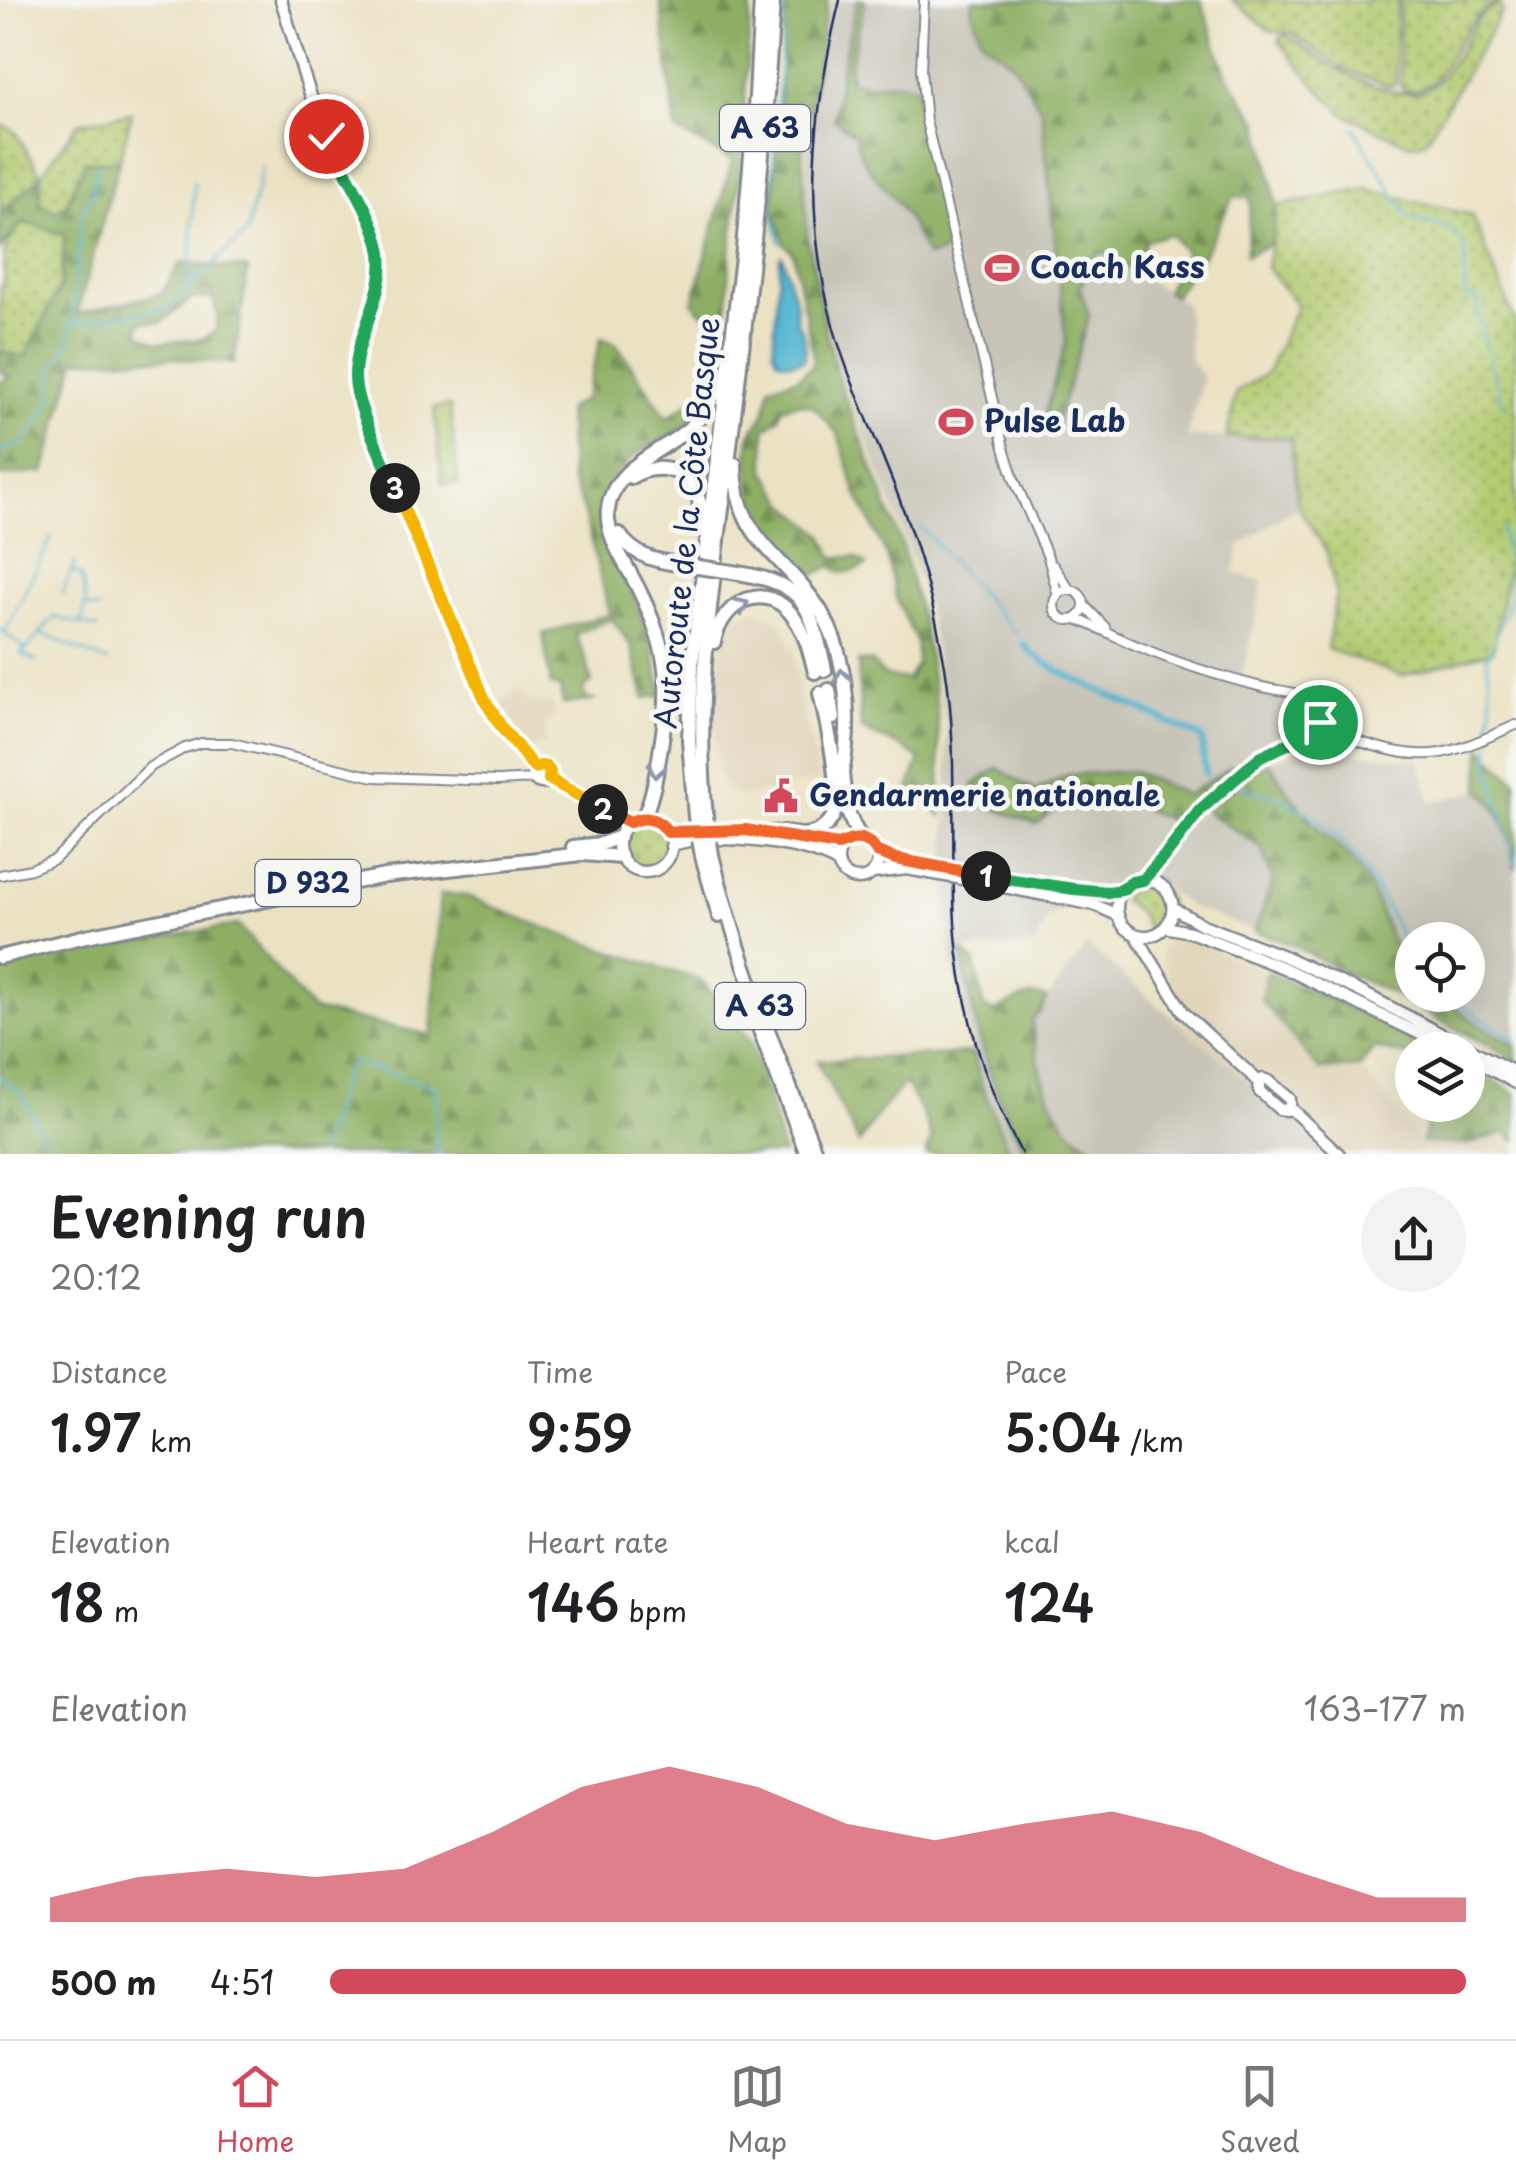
<!DOCTYPE html>
<meta charset="utf-8">
<style>
body{margin:0;font-family:"Playpen Sans",sans-serif;background:#f2f2f2;color:#202124;height:100vh;display:flex;flex-direction:column;font-size:38px;white-space:nowrap}
*{box-sizing:border-box;margin:0}
p{font-size:32px;color:#757577}
.icon{flex:none;width:55px;height:55px;fill:none;stroke:currentColor;stroke-width:2;stroke-linecap:round;stroke-linejoin:round}
.map{position:relative;height:1154px;overflow:hidden}
.sheet{display:flex;flex-direction:column;background:#fff;flex:1}
.sheet>*{flex:none}
.fabs{position:absolute;left:1395px;top:922px;display:grid;gap:20px}
.fabs a{display:grid;place-items:center;width:90px;height:90px;border-radius:50%;background:#fff;box-shadow:0 10px 40px #0002;font-size:50px}
.pin{position:absolute;display:grid;place-items:center;width:85px;height:85px;color:#fff;margin:-42px;border:5px solid #fff;border-radius:50%;box-shadow:0 2px 10px #0007}
.km{position:absolute;width:50px;height:50px;margin:-25px;border-radius:50%;background:#222;color:#fff;font-size:28px;line-height:50px;text-align:center}
.round{display:grid;place-items:center;flex:none;width:105px;height:105px;border-radius:52px;background:#f2f2f2}
.head{display:flex;align-items:center;justify-content:space-between;height:170px;padding:0 50px}
h1{font-size:55px;font-weight:600;line-height:75px}
.stats{display:grid;grid-template-columns:repeat(3,1fr);gap:15px;height:170px;padding:10px 50px}
.stats div{display:grid;align-content:center}
.stats b{font-size:50px;font-weight:600}
.stats small{font-size:28px;font-weight:400}
.stats p{font-size:28px}
.chart{height:280px;padding:20px 50px}
.chart p{display:flex;justify-content:space-between}
.chart svg{width:100%;height:180px;margin-top:10px;fill:#d1495b;opacity:.7}
ul{padding:0 50px;list-style:none;font-size:32px}
li{display:grid;grid-template-columns:160px 120px 1fr;align-items:center;height:75px}
li i{height:25px;border-radius:12px;background:#d1495b}
.dock{display:flex;justify-content:space-around;align-items:center;height:140px;border-top:2px solid #e0e0e0;background:#fff;font-size:28px;color:#757577}
.dock a{display:grid;justify-items:center;gap:5px}
.dock .current{color:#d1495b}
.map>svg:first-child{display:block}
.built{fill:#dfd3b6}
.industrial{fill:#c8c4b8}
.grass{fill:url(#grass-dots);stroke:#677d68;stroke-width:2.5}
.forest{fill:url(#forest-firs);stroke:#546f60;stroke-width:2.5;fill-rule:evenodd}
.pitch{fill:#b3cb71;stroke:#677d68;stroke-width:2.5}
.water{fill:#51b4cf;stroke:#367296;stroke-width:2.5}
.lines{fill:none;stroke-linecap:round;stroke-linejoin:round}
.stream{stroke:#51b4cf;stroke-width:2.5}
.canal{stroke:#51b4cf;stroke-width:6}
.minor-casing{stroke:#838890;stroke-width:12}
.major-casing{stroke:#838890;stroke-width:15}
.highway-casing{stroke:#838890;stroke-width:18}
.minor{stroke:#fff;stroke-width:8}
.major{stroke:#fff;stroke-width:10}
.highway{stroke:#fff;stroke-width:12}
.rail{stroke:#1b2f5e;stroke-width:2.5}
.major-bridge-casing{stroke:#838890;stroke-width:15;stroke-linecap:butt}
.highway-bridge-casing{stroke:#838890;stroke-width:18;stroke-linecap:butt}
.major-bridge{stroke:#fff;stroke-width:10}
.highway-bridge{stroke:#fff;stroke-width:12}
.oneway{stroke:#8d97ae}
.split-1-casing{stroke:#fff;stroke-width:20}
.split-2-casing{stroke:#fff;stroke-width:20}
.split-3-casing{stroke:#fff;stroke-width:20}
.split-4-casing{stroke:#fff;stroke-width:20}
.split-1{stroke:#22a559;stroke-width:12}
.split-2{stroke:#f0652b;stroke-width:12}
.split-3{stroke:#f5b400;stroke-width:12}
.split-4{stroke:#22a559;stroke-width:12}
.labels{text-anchor:middle;stroke-width:10;stroke-linejoin:round;paint-order:stroke}
.shield{fill:#f6f6f2;stroke:#5d6b8a;stroke-width:2.5}
.shield-label{font-size:28px;font-weight:bold;fill:#1b2f5e}
.poi-label{font-size:30px;font-weight:bold;fill:#1b2f5e;stroke:#f6f6f2;text-anchor:start}
.street-label{font-size:30px;fill:#1b2f5e;stroke:#f6f6f2}
</style>
<div class="map">
<svg width="1516" height="1154" viewBox="0 0 1516 1154">
<defs>
<pattern id="grass-dots" width="8" height="8" patternUnits="userSpaceOnUse" patternTransform="scale(2.5)"><rect width="8" height="8" fill="#b3cb71"/><path d="M2 2h.1M6 6h.1" fill="none" stroke="#91a560" stroke-width="1.8" stroke-linecap="round"/></pattern>
<pattern id="forest-firs" width="22" height="20" patternUnits="userSpaceOnUse" patternTransform="scale(2.5)"><rect width="22" height="20" fill="#8eaf63"/><path d="M5 1l3.5 6h-7zM16 11l3.5 6h-7z" fill="#738f55"/></pattern>
</defs>
<rect width="100%" height="100%" fill="#f6f6f2"/>
<filter id="ink" filterUnits="userSpaceOnUse"><feTurbulence type="fractalNoise" baseFrequency=".01" numOctaves="2"/><feDisplacementMap in="SourceGraphic" scale="20" xChannelSelector="R" yChannelSelector="G"/><feConvolveMatrix kernelMatrix="1 2 1 2 8 2 1 2 1" color-interpolation-filters="sRGB"/></filter>
<filter id="wash" filterUnits="userSpaceOnUse"><feTurbulence type="fractalNoise" baseFrequency=".0048" numOctaves="4" result="noise"/><feDisplacementMap in="SourceGraphic" scale="40" xChannelSelector="R" yChannelSelector="G"/><feGaussianBlur stdDeviation="2.25" result="paint"/><feColorMatrix in="noise" values="0 0 0 0 0 0 0 0 0 0 0 0 0 0 0 0 0 1.4 0 .05"/><feComposite in="paint" operator="in"/></filter>
<g filter="url(#wash)">
<rect width="100%" height="100%" fill="#ebe2c3"/>
<!-- built -->
<path class="built" d="M757,610L775,618L783,626L794,651L801,701L820,780L742,797L728,792L718,772L715,735V701L722,639L728,623L737,614Z
M519,688L529,701L554,704L556,715L546,721V744H540L530,751L497,706Z
M1183,938L1267,972L1261,1000L1299,1048L1320,1070L1360,1067L1422,1142L1469,1143L1505,1132L1516,1141V1154H1327L1283,1111L1183,1025L1178,1001L1160,952L1169,941Z"/>
<!-- industrial -->
<path class="industrial" d="M832,0H973L972,11L981,39L1013,63L1041,109L1066,341L1041,428H1055L1089,316L1080,288L1099,250L1186,304L1190,360L1203,377L1187,437L1291,438L1298,506L1240,545L1234,573L1263,582L1242,676L1308,701L1314,708L1316,716L1309,728L1277,738L1187,795L1132,771L1068,775L1035,791L973,785L1130,802L1176,824L1206,811L1261,847L1273,881L1255,931L1190,907L1154,880L1098,891L1047,918L1036,945L962,950L969,995L983,1052L994,1082L1027,1154H1010L1001,1135L978,1072L957,987L951,951L946,882L958,884L959,867L946,864L948,787L946,726L934,642L925,601L907,542L849,396L833,345L815,278L808,214L806,150L813,92Z
M1303,750L1334,755L1355,753L1420,760L1431,803L1480,790L1493,800L1503,819L1516,870V1046L1483,1027L1436,995H1468V940H1412V976L1401,959L1384,917L1361,872L1342,849L1316,826L1290,797L1269,762Z
M1087,945L1283,1111L1327,1154H1103L1088,1145L1061,1118L1047,1086L1034,1040L1032,1020Z"/>
<!-- grass -->
<path class="grass" d="M1232,0H1397L1395,84L1389,86L1343,69L1291,33L1270,31Z
M1400,0H1503C1467,12 1455,55 1432,83C1422,89 1416,91 1404,90L1400,85Z
M1498,5H1501L1503,10L1428,138L1419,144L1406,143L1344,114L1321,92L1280,43V38L1286,35C1298,41 1307,50 1318,57C1343,74 1409,109 1435,84C1453,66 1465,39 1479,18L1486,11Z
M132,113L119,161L85,162L66,205L55,211L40,205V177L0,214V124L15,131L41,175L78,123Z
M1366,189L1472,215L1516,323V534H1514L1493,651L1402,676L1327,649L1336,595L1327,552L1298,506L1291,438H1227L1236,392L1267,373L1297,305L1267,268L1277,206Z
M22,222L65,234L60,287L25,358L0,351V289L5,278C0,255 8,240 22,222Z
M621 845a23 23 0 1 1 46 0a23 23 0 1 1-46 0Z
M1145,883C1149,884 1159,887 1161,890C1178,905 1164,925 1148,931L1140,914L1122,901L1130,889Z"/>
<!-- forest -->
<path class="forest" d="M660,0H751L740,178L730,253L728,301L714,382L706,404L680,430L635,455L609,484L601,516L611,553L633,592L650,637L663,695L644,698L632,647L612,619L575,634L585,657L592,683L583,688L586,699L596,700L563,704L560,687L551,685L543,634L610,614L582,506L571,480L567,409L585,399L601,338L616,343L667,418L701,394L712,323L693,303L732,160L676,131Z
M785,0H828L802,153L808,241L825,327L841,387L901,542L924,630L937,707L942,816L908,791L920,759L900,746L861,729L858,661L873,662C882,679 890,678 908,679L917,664L916,641L896,598L887,556L857,494L838,434L812,405L797,403L782,408L778,419L765,429V470L786,503L823,535L833,557H855L867,565L854,571L841,573L831,566L812,576C767,540 740,496 750,437C752,429 758,425 762,417C768,408 768,397 770,386L798,378L813,365V353L793,253L784,243L773,208Z
M857,0H865L849,67L851,81C872,90 892,76 917,87L923,136L948,250L927,257C918,240 910,221 899,205C884,182 858,166 856,136L834,119L841,70Z
M973,0H1201L1226,74L1259,122L1277,206L1271,244L1246,255L1251,198L1234,196L1203,255L1174,296L1166,291L1186,253L1170,234L1145,241L1139,275L1099,251L1080,288L1089,316L1055,428H1041L1066,341L1041,109L1013,63L981,39L972,11Z
M85,161H119L77,314L161,294L181,262L248,269L234,364L176,358L76,360L44,472L0,476V383L10,376L0,372V351L25,357L60,287L65,234L22,222L0,250V214L41,176L40,205L55,211L66,205ZM193,298H213L218,316L216,331L203,339L158,343L139,333L140,322H161Z
M1481,747L1516,781V870C1508,839 1505,811 1480,790Z
M1269,762C1283,785 1296,805 1314,825C1329,840 1346,851 1358,869C1373,889 1382,915 1391,939C1401,962 1412,969 1412,995H1436L1483,1027L1516,1046V1062L1491,1046L1437,1020L1390,992L1341,971L1290,944L1255,931L1273,881L1261,847L1206,811L1251,772Z
M1234,765L1176,824L1130,802L1071,796L1037,824L978,803L973,785L998,768L1035,791L1068,775L1132,771L1187,795Z
M440,894L466,896L568,937L702,981L750,1040L763,1077L783,1154H0V963L238,925L312,1010L431,1035Z
M961,950L975,963L984,1007L993,1012C1010,1005 1029,990 1047,998L1041,1010L1032,1020C1034,1049 1044,1094 1061,1118C1071,1133 1088,1145 1103,1154H1027C990,1092 973,1021 961,950Z
M1267,972L1365,1015L1437,1050H1412V1057L1374,1048L1360,1067L1320,1070L1261,1000Z
M972,1053L984,1091L1010,1154H926L932,1138L922,1113L905,1083L880,1111L859,1143L817,1061Z
M1468,1065L1516,1094V1141L1505,1132L1469,1144L1422,1142L1432,1105H1468Z"/>
<!-- pitch -->
<path class="pitch" d="M450,406L458,483L442,484L434,408Z"/>
<!-- water -->
<path class="water" d="M782,255L795,300L797,323C805,330 807,349 804,360L792,363L778,360L773,349L780,257Z"/>
<g class="lines">
<!-- stream -->
<path class="stream" d="M1354,128L1408,217L1455,231L1467,256L1464,261L1465,296L1478,301L1479,321L1502,402L1506,408
M780,243L772,211L771,198L785,0
M186,290L191,250L194,182
M72,320L82,212L93,193L97,165
M0,451L23,443L52,399L53,366L69,345L71,323L166,309L247,232L262,167
M920,526L1016,633
M72,571L81,576C86,594 87,605 81,622
M62,594L75,563
M86,607L99,609
M0,629L26,650L54,617L98,628
M6,630L52,537
M40,633L108,662
M26,650L21,654L36,661
M1489,728L1492,708L1487,659L1510,601L1509,566L1502,528
M1490,742V770L1516,865
M1240,787C1255,791 1271,795 1285,801C1356,834 1381,895 1412,962
M1445,995L1516,1041
M0,1078L21,1092L50,1154
M319,1154L345,1073L351,1062L436,1087V1154
M401,1154L402,1150"/>
<!-- canal -->
<path class="canal" d="M1024,644L1031,653L1062,673L1202,738L1205,774"/>
</g>
</g>
<g filter="url(#ink)">
<g class="lines">
<!-- minor casing -->
<g class="minor-casing">
<path id="minor" d="M924,0L921,70L926,121L1004,448L1014,479L1048,557L1058,596
M1053,565L1070,590
M1054 605a15 15 0 1 1 30 0a15 15 0 1 1-30 0Z
M1084,605L1105,627
M1076,619C1098,627 1118,638 1140,647C1177,663 1219,676 1258,686C1288,694 1308,688 1326,716
M1317 731a18 18 0 1 1 36 0a18 18 0 1 1-36 0Z
M1352,739C1378,748 1411,758 1440,753C1465,749 1492,735 1516,725
M1293,744H1322
M0,875L31,869L55,859L150,767L185,748L201,743H232L374,777L498,781L535,779
M1143,880L1168,853L1210,798L1260,757L1317,730"/>
</g>
<!-- major casing -->
<g class="major-casing">
<path id="major" d="M281,0C295,43 306,89 324,131C341,171 377,213 381,256C383,272 378,286 373,301C362,340 349,364 361,405L486,702L502,728L536,768
M533 774a9 9 0 1 1 18 0a9 9 0 1 1-18 0Z
M549,779L630,822
M618 845a27 27 0 1 1 54 0a27 27 0 1 1-54 0Z
M668,832L717,829L774,834
M796,838L826,844H844
M838 859a20 20 0 1 1 40 0a20 20 0 1 1-40 0Z
M671,846C706,831 807,842 838,863
M877,852L896,859L946,868
M959,871C1007,879 1056,891 1105,892C1108,892 1118,891 1121,890C1133,885 1140,875 1156,882C1171,889 1177,907 1169,921C1152,954 1101,928 1122,890
M873,873L907,869L946,876
M958,878L1095,905L1117,915
M1173,908L1203,925L1286,957L1361,992L1516,1073
M1165,927L1190,932L1284,968L1453,1050
M1136,935L1184,1013L1259,1082
M1468,1057L1516,1083
M1290,1108L1286,1110L1279,1109L1259,1091V1082L1263,1079L1269,1081L1290,1099V1108L1339,1154"/>
</g>
<!-- highway casing -->
<g class="highway-casing">
<path id="highway" d="M735,464C736,537 776,549 814,601C847,646 853,719 842,773
M631,477C655,462 689,467 698,497C702,507 701,519 701,529
M619,534C637,560 662,562 691,566
M726,571C802,582 809,597 825,670
M714,642C722,600 768,578 795,619C806,635 810,653 815,672
M829,690L834,718
M842,772C844,797 846,818 862,839
M706,816C693,689 716,564 731,438C750,292 765,147 773,0
M695,817L689,740L692,663L743,249L756,96L761,0
M643,818C652,800 655,779 659,759C671,687 671,654 638,588C627,565 605,537 608,510C612,464 669,451 697,421C710,408 716,391 720,373
M767,833C783,830 799,839 814,833C822,830 828,825 832,818C844,794 826,720 820,693
M573,847L601,844L619,837
M712,855C737,958 778,1056 816,1154
M702,856L719,916
M0,957L86,936L385,876L583,854L621,857
M745,991L807,1154"/>
</g>
<!-- minor -->
<use href="#minor" class="minor"/>
<!-- major -->
<use href="#major" class="major"/>
<!-- highway -->
<use href="#highway" class="highway"/>
<!-- rail -->
<path class="rail" d="M840,0C812,114 802,214 834,329C851,387 878,442 899,498C920,553 935,609 945,666C959,752 950,837 955,923C960,1003 983,1084 1022,1154"/>
<!-- major-bridge casing -->
<g class="major-bridge-casing">
<path id="major-bridge" d="M946,868L959,871
M946,876L958,878"/>
</g>
<!-- highway-bridge casing -->
<g class="highway-bridge-casing">
<path id="highway-bridge" d="M691,566L726,571
M706,816L712,855
M695,817L702,856"/>
</g>
<!-- major-bridge -->
<use href="#major-bridge" class="major-bridge"/>
<!-- highway-bridge -->
<use href="#highway-bridge" class="highway-bridge"/>
</g>
<!-- one-way arrows -->
<defs><path id="oneway-chevron" d="M-2-3.5L2.5 0L-2 3.5" fill="none" stroke-width="1.6" stroke-linecap="round" stroke-linejoin="round" transform="scale(2.5)"/></defs>
<g class="oneway">
<use href="#oneway-chevron" transform="translate(742 605) rotate(-25)"/>
<use href="#oneway-chevron" transform="translate(842 676) rotate(-99)"/>
<use href="#oneway-chevron" transform="translate(656 771) rotate(101)"/>
</g>
</g>
<g class="lines" filter="url(#ink)">
<!-- split-1 casing -->
<g class="split-1-casing">
<path id="split-1" d="M986,876L1074,889L1108,892L1122,890L1132,882L1143,880L1168,852L1200,810L1260,757L1317,730L1320,722"/>
</g>
<!-- split-2 casing -->
<g class="split-2-casing">
<path id="split-2" d="M603,809L630,822C646,815 658,819 668,832L746,830L838,845L852,840L862,839L871,844L877,852L896,859L986,876"/>
</g>
<!-- split-3 casing -->
<g class="split-3-casing">
<path id="split-3" d="M395,488L486,702L502,728L533,766L536,768L541,766L546,767L550,771L549,779L603,809"/>
</g>
<!-- split-4 casing -->
<g class="split-4-casing">
<path id="split-4" d="M326,136C343,170 376,218 381,253C386,294 357,333 355,373C353,404 383,457 395,488"/>
</g>
<!-- split-1 -->
<use href="#split-1" class="split-1"/>
<!-- split-2 -->
<use href="#split-2" class="split-2"/>
<!-- split-3 -->
<use href="#split-3" class="split-3"/>
<!-- split-4 -->
<use href="#split-4" class="split-4"/>
</g>
<!-- icons -->
<defs>
<g id="stadium-bare" transform="scale(2.7)"><path d="M0-5a6.5 5 0 1 0 0 10a6.5 5 0 1 0 0-10ZM-3.5-1.8h7v3.6h-7Z" fill="#d1495b" stroke="#f6f6f2" stroke-width="2.5" paint-order="stroke"/></g>
<g id="civic-bare" transform="scale(2.7)"><path d="M-.6-6.5H3V-4.5H.6V-3L4-1V1h2V6H-6V1h2V-1L-.6-3ZM-1.2 2.5V6h2.4V2.5Z" fill="#d1495b" stroke="#f6f6f2" stroke-width="2.5" paint-order="stroke"/></g>
</defs>
<g fill-rule="evenodd">
<use href="#stadium-bare" x="1002" y="268"/>
<use href="#stadium-bare" x="956" y="422"/>
<use href="#civic-bare" x="781" y="796"/>
</g>
<g class="labels">
<!-- shield labels -->
<g class="shield">
<rect x="720" y="105" width="90" height="46" rx="8"/>
<rect x="255.5" y="860" width="105" height="46" rx="8"/>
<rect x="715" y="983" width="90" height="46" rx="8"/>
</g>
<g class="shield-label">
<text x="765" y="138">A 63</text>
<text x="308" y="893">D 932</text>
<text x="760" y="1016">A 63</text>
</g>
<!-- poi labels -->
<g class="poi-label">
<text x="1030" y="278">Coach Kass</text>
<text x="984" y="432">Pulse Lab</text>
<text x="809" y="806">Gendarmerie nationale</text>
</g>
<!-- street labels -->
<g class="street-label">
<text transform="translate(688 523) rotate(-84)" y="10">Autoroute de la Côte Basque</text>
</g>
</g>
</svg>
<div class="fabs">
<a><svg class="icon" aria-label="locate" viewBox="0 0 24 24"><circle cx="12" cy="12" r="6"/><path d="M12 2v4M12 18v4M2 12h4M18 12h4"/></svg></a>
<a><svg class="icon" aria-label="layers" viewBox="0 0 24 24"><path d="M12 4l9 5-9 5-9-5zM3 14l9 5 9-5"/></svg></a>
</div>
<div class="pin" style="left:1320px;top:722px;background:#1e9e55"><svg class="icon" aria-label="arrive" viewBox="0 0 24 24"><path d="M6 21V4h12l-3 4 3 4H6"/></svg></div>
<div class="pin" style="left:326px;top:136px;background:#d93025"><svg class="icon" aria-label="check" viewBox="0 0 24 24"><path d="M5 12l5 5 9-10"/></svg></div>
<b class="km" style="left:986px;top:876px">1</b>
<b class="km" style="left:603px;top:809px">2</b>
<b class="km" style="left:395px;top:488px">3</b>
</div>
<section class="sheet">
<div class="head"><div><h1>Evening run</h1><p>20:12</p></div><a class="round"><svg class="icon" aria-label="share" viewBox="0 0 24 24"><path d="M12 15V3M7 8l5-5 5 5M5 13v7h14v-7"/></svg></a></div>
<div class="stats">
<div><p>Distance</p><b>1.97<small> km</small></b></div>
<div><p>Time</p><b>9:59</b></div>
<div><p>Pace</p><b>5:04<small> /km</small></b></div>
</div>
<div class="stats">
<div><p>Elevation</p><b>18<small> m</small></b></div>
<div><p>Heart rate</p><b>146<small> bpm</small></b></div>
<div><p>kcal</p><b>124</b></div>
</div>
<div class="chart"><p><span>Elevation</span>163–177 m</p>
<svg viewBox="0 0 160 44" preserveAspectRatio="none"><path d="M0 44V38L10 33L20 31L30 33L40 31L50 22L60 11L70 6L80 11L90 20L100 24L110 20L120 17L130 22L140 31L150 38L160 38V44z"/></svg>
</div>
<ul>
<li><b>500 m</b>4:51<i style="width:100%"></i></li>
</ul>
</section>
<nav class="dock">
<a class="current"><svg class="icon" aria-label="home" viewBox="0 0 24 24"><path d="M3 11l9-7 9 7M6 9v11h12V9"/></svg>Home</a>
<a><svg class="icon" aria-label="map" viewBox="0 0 24 24"><path d="M3 6l6-2 6 2 6-2v14l-6 2-6-2-6 2zM9 4v14M15 6v14"/></svg>Map</a>
<a><svg class="icon" aria-label="saved" viewBox="0 0 24 24"><path d="M7 4h10v16l-5-4-5 4z"/></svg>Saved</a>
</nav>
